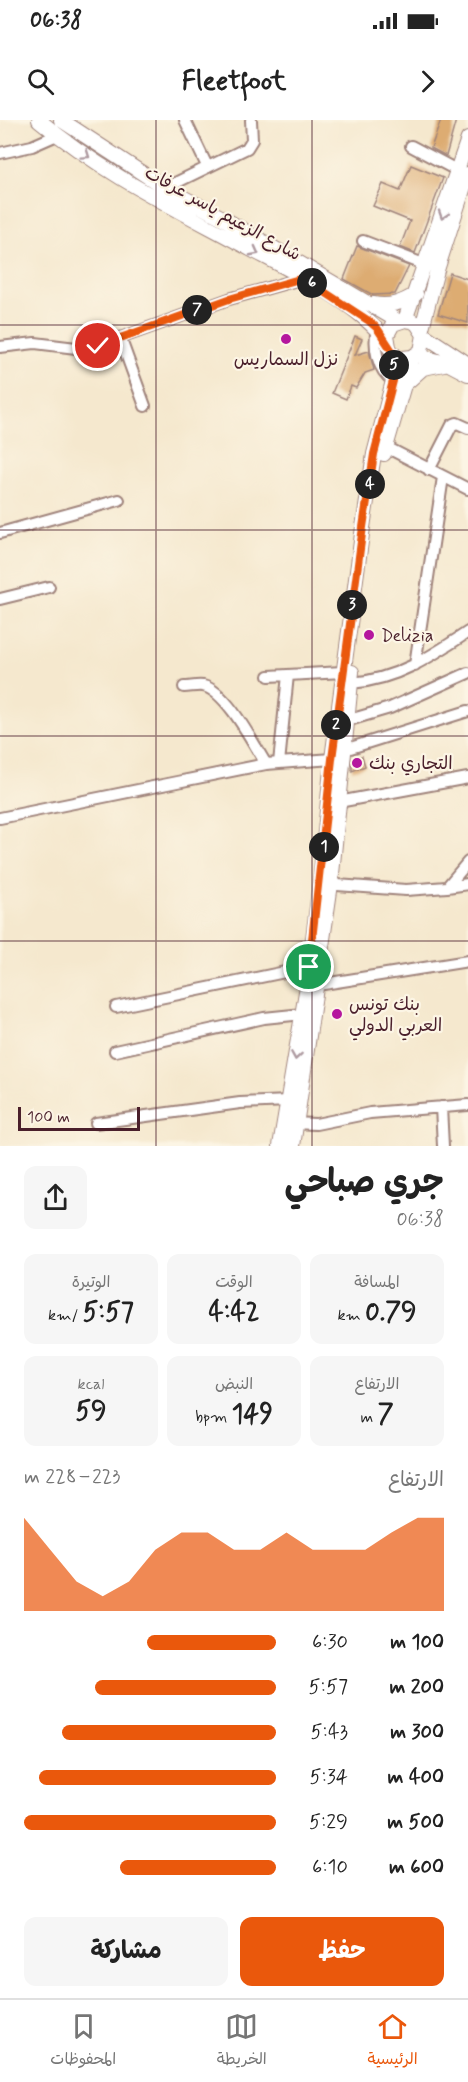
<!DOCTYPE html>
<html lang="ar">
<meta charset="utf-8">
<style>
body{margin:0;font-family:Mynerve,"Playpen Sans Arabic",sans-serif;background:#f6f6f6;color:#222;direction:rtl;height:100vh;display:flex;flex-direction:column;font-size:22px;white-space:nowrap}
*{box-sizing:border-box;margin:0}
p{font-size:20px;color:#767676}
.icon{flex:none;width:33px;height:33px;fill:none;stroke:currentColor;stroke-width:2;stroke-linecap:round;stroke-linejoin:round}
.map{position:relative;height:1026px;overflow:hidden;direction:ltr}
.side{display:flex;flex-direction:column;background:#fff;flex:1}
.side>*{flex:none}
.scale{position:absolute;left:18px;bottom:15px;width:122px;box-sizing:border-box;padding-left:6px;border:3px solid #4a1f2b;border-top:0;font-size:16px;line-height:21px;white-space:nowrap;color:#4a1f2b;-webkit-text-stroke:4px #fcf5e5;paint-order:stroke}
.pin{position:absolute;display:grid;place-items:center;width:51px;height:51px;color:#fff;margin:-26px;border:3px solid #fff;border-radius:50%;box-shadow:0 2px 6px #0007}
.km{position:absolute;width:30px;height:30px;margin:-15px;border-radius:50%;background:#222;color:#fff;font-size:16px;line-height:30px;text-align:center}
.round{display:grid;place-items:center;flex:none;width:63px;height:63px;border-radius:12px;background:#f6f6f6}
.overview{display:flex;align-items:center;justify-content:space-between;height:102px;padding:0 24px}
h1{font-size:33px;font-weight:700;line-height:45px}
.figures{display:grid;grid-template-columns:repeat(3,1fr);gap:9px;height:102px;padding:6px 24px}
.figures div{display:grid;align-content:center;border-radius:12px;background:#f6f6f6;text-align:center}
.figures b{font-size:26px;font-weight:700}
.figures small{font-size:16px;font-weight:400}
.figures p{font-size:16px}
.chart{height:168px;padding:12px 24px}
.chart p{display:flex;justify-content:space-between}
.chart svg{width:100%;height:108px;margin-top:6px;fill:#ea580c;opacity:.7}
.button{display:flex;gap:12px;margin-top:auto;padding:12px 24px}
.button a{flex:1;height:69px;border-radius:12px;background:#ea580c;color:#fff;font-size:24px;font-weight:700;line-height:69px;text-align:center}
.button a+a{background:#f6f6f6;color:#222}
ul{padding:0 24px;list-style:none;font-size:20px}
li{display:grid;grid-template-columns:96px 72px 1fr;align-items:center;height:45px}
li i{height:15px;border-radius:8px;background:#ea580c}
.status{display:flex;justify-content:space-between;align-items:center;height:42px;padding:0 30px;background:#fff;direction:ltr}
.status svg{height:16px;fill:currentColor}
header{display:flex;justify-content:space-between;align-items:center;height:78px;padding:0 24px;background:#fff;font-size:27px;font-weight:700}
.menu{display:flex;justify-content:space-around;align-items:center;height:84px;border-top:2px solid #e0e0e0;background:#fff;font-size:16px;color:#767676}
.menu a{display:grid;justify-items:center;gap:3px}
.menu .active{color:#ea580c}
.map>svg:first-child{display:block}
.building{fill:#ddac72}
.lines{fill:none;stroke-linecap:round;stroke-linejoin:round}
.minor-casing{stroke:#a0847c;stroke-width:14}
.major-casing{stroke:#a0847c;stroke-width:16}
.minor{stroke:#fff;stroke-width:10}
.major{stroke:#fff;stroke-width:14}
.oneway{stroke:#ae9aa0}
.route-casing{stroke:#fff;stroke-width:12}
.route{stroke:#ea580c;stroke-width:8}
.grid{fill:none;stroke:#4a1f2b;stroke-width:1.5;stroke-opacity:0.55}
.poi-dot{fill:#b5179e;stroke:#fcf5e5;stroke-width:2}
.labels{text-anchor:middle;stroke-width:4.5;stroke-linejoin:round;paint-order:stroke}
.street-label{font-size:18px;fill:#4a1f2b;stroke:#fcf5e5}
.poi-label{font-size:18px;fill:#4a1f2b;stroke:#fcf5e5;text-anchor:start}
</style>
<div class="status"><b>06:38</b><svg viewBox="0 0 49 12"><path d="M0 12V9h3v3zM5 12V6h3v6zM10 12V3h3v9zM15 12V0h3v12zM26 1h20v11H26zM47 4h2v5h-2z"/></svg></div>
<header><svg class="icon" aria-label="forward" viewBox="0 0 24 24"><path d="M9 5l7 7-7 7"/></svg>Fleetfoot<svg class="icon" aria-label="search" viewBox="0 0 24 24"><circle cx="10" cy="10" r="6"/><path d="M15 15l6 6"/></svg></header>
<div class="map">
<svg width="468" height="1026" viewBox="0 0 468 1026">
<rect width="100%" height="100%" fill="#fcf5e5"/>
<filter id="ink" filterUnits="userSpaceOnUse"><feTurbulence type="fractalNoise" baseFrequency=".0167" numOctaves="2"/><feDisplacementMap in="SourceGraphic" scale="12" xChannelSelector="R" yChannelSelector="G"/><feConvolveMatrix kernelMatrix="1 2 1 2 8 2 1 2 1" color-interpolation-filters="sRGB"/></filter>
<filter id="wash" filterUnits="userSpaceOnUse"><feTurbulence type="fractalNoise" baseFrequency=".008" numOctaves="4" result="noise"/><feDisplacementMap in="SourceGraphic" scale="24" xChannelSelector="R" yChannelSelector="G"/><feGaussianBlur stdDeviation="1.35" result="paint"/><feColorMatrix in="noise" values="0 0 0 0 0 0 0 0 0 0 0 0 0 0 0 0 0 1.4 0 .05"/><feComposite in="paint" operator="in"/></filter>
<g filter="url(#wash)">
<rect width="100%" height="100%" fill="#f5e8ce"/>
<g id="blocks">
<!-- building -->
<path class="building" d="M441,0H456L446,36L431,28Z
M411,45L443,58L415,133L400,127L410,101L373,86L383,64L400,71Z
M357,126L409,146L395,174L373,175L344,159Z
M450,153L468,159V203L438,194Z
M355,216L362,219L355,235L369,231L374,250L365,253L356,268L351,266L346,279L332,273Z
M362,636L365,646L352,651V639Z"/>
</g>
</g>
<g filter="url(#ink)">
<use href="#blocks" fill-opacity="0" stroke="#a0847c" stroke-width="1.5"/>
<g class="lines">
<!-- minor casing -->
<g class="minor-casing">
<path id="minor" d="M185,0L207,46
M411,26L464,54
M0,33L32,26L57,15
M165,68L247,28L252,20L251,0
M363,121L426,145
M377,208C373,227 377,249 393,261
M121,220L145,286
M0,227L35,223L76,228L98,226L229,179L304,158
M386,327L468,369
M429,350L452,305L457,303L468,308
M0,413L119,380
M0,479L49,467
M415,545L443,357
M269,556L343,552
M351,563C396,560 432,536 468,512
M184,567C190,567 197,565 203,566C227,571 254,625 266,644
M346,601L390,588L468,553
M344,630L468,591
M279,643L288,555
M333,683L468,658
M0,698L266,644L332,639
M323,764L406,770L447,767L468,742
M447,767L468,764
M311,866L468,841
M116,887L309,847
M115,931L264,898L303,894
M441,987L443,1026
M96,1003L240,983L289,981
M291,1003L316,1004L370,993L468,985"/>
</g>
<!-- major casing -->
<g class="major-casing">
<path id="major" d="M39,0C103,54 179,90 252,130C296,153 357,182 387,222
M61,0L165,68L221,97L398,201
M373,184C390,187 402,183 416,174
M405,200L468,19
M422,208L437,150L468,54
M389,227L387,215L393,204L405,200L412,201L417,204L424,215L468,244
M416,235L449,244L468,254
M403,238L412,237L421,231L424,215
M404,265L423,248L444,244
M384,334L412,237
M280,1026L307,866L320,763L332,639L362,414L374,334L393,261L394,234
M293,1026L331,764L352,552"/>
</g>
<!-- minor -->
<use href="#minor" class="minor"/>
<!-- major -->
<use href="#major" class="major"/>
</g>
<!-- one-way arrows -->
<defs><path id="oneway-chevron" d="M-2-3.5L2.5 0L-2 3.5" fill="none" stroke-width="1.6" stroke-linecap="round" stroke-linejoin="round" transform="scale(1.5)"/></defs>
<g class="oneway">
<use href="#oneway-chevron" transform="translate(86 35) rotate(35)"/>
<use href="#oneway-chevron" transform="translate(443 95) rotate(108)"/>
<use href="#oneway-chevron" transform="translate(255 132) rotate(28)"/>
<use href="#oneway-chevron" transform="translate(296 936) rotate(99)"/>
</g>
</g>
<g class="lines" filter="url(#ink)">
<!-- route casing -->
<g class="route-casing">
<path id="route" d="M98,226L229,179L303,158L369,201L377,208L394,234L393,261L374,334L362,414L332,639L309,847"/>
</g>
<!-- route -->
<use href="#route" class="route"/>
</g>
<!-- grid -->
<path class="grid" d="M156,0V1026M312,0V1026M0,205H468M0,410H468M0,616H468M0,821H468"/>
<!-- markers -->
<g class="poi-dot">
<circle cx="286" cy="219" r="6"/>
<circle cx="369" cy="515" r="6"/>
<circle cx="357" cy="643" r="6"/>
<circle cx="337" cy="894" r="6"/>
</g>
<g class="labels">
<!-- street labels -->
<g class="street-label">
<text transform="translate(223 93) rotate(29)" y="6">شارع الزعيم ياسر عرفات</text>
</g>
<!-- poi labels -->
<g class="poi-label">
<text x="286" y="245" text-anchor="middle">نزل السماريس</text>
<text x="381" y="521">Delizia</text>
<text x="369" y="649">التجاري بنك</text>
<text x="349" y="890">بنك تونس<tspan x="349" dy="21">العربي الدولي</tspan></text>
</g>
</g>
</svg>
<div class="scale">100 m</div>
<div class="pin" style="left:309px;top:847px;background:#1e9e55"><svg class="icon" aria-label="arrive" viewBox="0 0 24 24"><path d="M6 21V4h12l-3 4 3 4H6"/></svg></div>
<div class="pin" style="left:98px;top:226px;background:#d93025"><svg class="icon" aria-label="check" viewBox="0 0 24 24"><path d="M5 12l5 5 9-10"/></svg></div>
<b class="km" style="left:324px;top:727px">1</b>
<b class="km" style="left:336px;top:605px">2</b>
<b class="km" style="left:352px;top:485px">3</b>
<b class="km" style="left:370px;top:364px">4</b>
<b class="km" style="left:394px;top:245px">5</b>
<b class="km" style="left:312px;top:163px">6</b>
<b class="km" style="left:197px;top:190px">7</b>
</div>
<section class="side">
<div class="overview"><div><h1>جري صباحي</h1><p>06:38</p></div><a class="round"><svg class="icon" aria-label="share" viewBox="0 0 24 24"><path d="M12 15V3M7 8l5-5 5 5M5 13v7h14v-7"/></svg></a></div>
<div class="figures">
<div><p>المسافة</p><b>0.79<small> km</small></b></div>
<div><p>الوقت</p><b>4:42</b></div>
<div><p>الوتيرة</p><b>5:57<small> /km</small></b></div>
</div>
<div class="figures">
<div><p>الارتفاع</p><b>7<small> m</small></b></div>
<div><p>النبض</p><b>149<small> bpm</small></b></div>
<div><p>kcal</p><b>59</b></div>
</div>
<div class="chart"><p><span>الارتفاع</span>223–228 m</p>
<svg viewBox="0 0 160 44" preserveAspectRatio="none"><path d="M0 44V6L10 19L20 32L30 38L40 32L50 19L60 12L70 12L80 19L90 19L100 12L110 19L120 19L130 19L140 12L150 6L160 6V44z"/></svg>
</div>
<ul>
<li><b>100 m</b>6:30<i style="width:51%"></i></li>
<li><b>200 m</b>5:57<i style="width:72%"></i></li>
<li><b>300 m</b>5:43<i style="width:85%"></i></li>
<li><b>400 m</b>5:34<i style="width:94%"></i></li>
<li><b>500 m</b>5:29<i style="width:100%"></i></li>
<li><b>600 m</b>6:10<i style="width:62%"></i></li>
</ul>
<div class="button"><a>حفظ</a><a>مشاركة</a></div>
</section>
<nav class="menu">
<a class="active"><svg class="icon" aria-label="home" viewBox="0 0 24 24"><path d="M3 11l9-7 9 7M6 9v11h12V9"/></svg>الرئيسية</a>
<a><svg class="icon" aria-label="map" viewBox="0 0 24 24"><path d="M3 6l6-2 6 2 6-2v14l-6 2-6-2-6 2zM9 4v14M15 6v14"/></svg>الخريطة</a>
<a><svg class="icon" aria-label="saved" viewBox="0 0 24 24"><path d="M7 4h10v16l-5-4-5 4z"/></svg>المحفوظات</a>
</nav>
